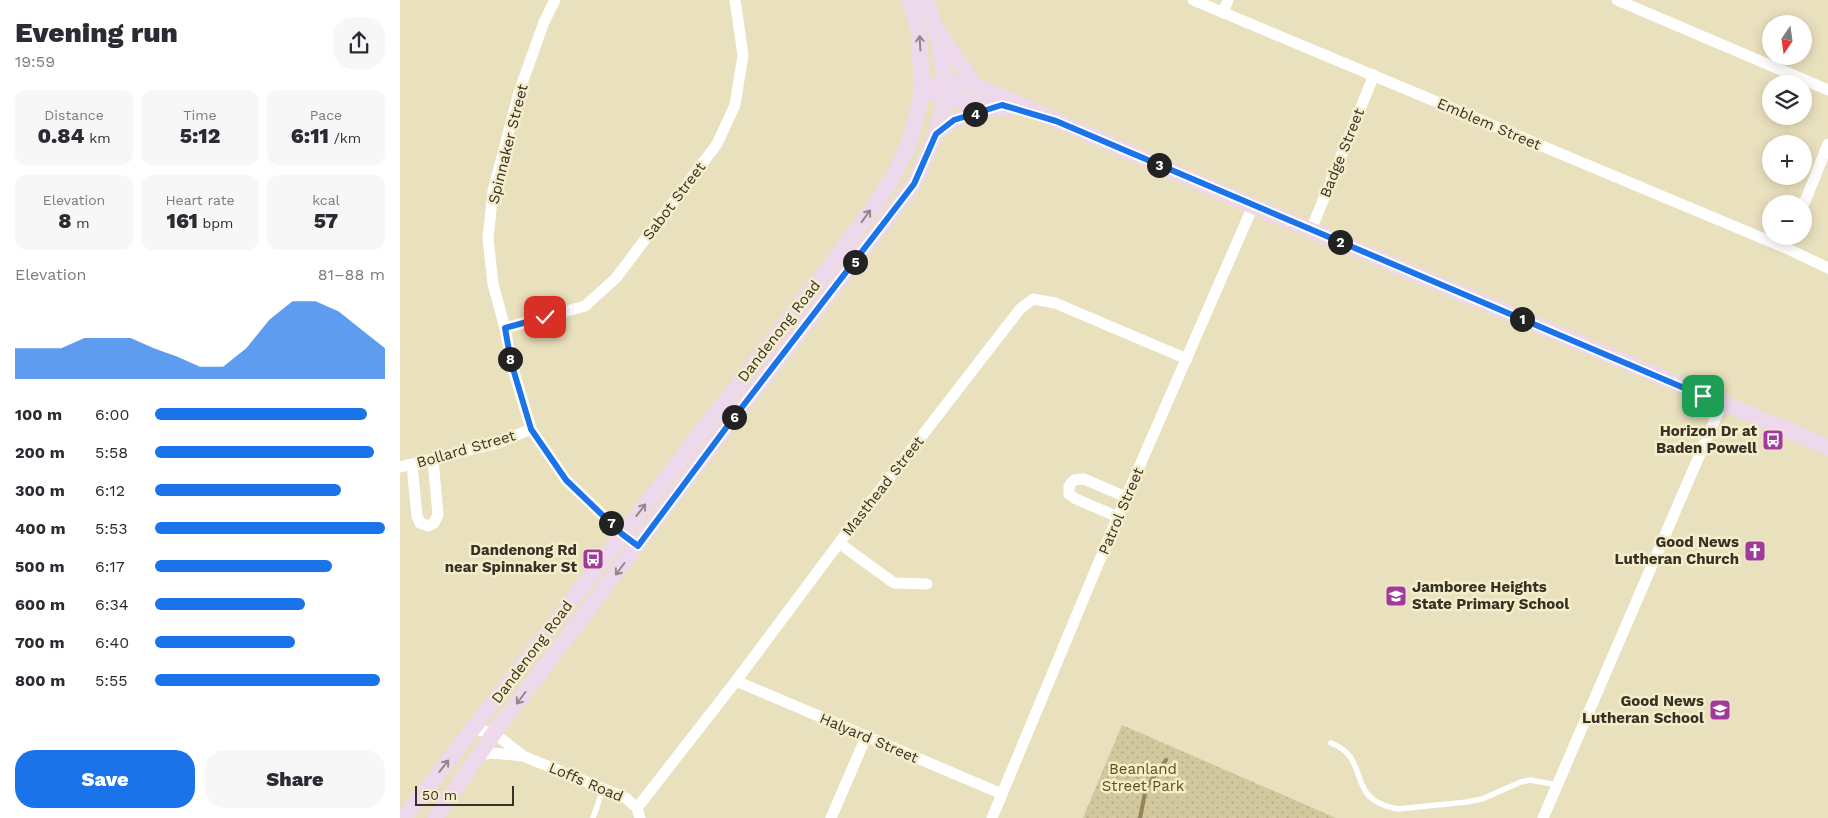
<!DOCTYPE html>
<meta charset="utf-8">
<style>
body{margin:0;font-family:"Work Sans",sans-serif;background:#f7f7f7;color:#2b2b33;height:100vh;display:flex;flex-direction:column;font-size:19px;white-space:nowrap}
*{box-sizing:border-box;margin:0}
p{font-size:16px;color:#7c7c81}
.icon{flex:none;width:28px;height:28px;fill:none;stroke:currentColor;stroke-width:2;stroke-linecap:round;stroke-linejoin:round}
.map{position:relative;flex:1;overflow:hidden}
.details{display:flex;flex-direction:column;background:#fff;width:400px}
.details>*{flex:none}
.needle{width:32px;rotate:193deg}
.fabs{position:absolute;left:1362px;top:15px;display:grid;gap:10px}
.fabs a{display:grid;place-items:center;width:50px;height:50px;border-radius:50%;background:#fff;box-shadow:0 2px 12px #0003;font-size:25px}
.scale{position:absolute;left:15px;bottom:12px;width:99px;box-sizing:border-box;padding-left:5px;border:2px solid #363225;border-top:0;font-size:14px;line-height:18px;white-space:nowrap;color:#363225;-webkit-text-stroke:4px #f6edcb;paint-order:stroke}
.pin{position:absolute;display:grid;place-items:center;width:42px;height:42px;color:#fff;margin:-21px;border-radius:10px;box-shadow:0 2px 8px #0006}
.km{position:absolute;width:25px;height:25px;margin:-12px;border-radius:50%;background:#222;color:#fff;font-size:14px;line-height:25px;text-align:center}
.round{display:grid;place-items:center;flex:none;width:52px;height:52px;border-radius:20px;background:#f7f7f7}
.headline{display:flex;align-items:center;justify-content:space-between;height:85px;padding:0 15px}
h1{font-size:28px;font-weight:800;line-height:38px}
.metrics{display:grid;grid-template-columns:repeat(3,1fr);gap:8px;height:85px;padding:5px 15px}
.metrics div{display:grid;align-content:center;border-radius:12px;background:#f7f7f7;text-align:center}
.metrics b{font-size:21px;font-weight:800}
.metrics small{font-size:14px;font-weight:400}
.metrics p{font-size:14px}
.chart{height:140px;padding:10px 15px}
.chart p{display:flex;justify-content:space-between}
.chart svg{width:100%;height:90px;margin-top:5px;fill:#1a73e8;opacity:.7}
.button{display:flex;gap:10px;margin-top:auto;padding:10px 15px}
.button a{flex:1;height:58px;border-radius:20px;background:#1a73e8;color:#fff;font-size:20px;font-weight:800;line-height:58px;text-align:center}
.button a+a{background:#f7f7f7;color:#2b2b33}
ul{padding:0 15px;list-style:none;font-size:16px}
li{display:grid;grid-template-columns:80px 60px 1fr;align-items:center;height:38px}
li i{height:12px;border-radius:6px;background:#1a73e8}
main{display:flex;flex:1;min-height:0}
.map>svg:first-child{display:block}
.park{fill:url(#park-dots)}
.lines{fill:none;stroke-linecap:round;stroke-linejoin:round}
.stream{stroke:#938758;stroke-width:4}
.lane{stroke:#fff;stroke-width:5.5}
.street{stroke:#fff;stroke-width:11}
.secondary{stroke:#edd9eb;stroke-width:16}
.oneway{stroke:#928688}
.route-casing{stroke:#fff;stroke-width:10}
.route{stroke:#1a73e8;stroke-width:6}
.labels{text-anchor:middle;stroke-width:5;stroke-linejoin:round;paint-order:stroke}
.street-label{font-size:15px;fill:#363225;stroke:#f6edcb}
.poi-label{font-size:15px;font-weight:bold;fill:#363225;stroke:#f6edcb;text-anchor:end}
.park-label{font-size:15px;fill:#5e5016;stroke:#f6edcb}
</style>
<main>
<section class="details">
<div class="headline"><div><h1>Evening run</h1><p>19:59</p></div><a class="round"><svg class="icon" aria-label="share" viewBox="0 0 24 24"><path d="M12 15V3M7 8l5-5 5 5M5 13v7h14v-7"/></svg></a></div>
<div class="metrics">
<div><p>Distance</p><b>0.84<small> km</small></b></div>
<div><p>Time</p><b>5:12</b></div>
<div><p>Pace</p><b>6:11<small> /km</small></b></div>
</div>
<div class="metrics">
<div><p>Elevation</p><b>8<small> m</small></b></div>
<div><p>Heart rate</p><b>161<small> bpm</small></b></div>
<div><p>kcal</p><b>57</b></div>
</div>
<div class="chart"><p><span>Elevation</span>81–88 m</p>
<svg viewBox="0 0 160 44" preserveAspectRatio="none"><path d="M0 44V29L10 29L20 29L30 24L40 24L50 24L60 29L70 33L80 38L90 38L100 29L110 15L120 6L130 6L140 11L150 20L160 29V44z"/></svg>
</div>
<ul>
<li><b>100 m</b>6:00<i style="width:92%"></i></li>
<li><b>200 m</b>5:58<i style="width:95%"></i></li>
<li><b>300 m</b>6:12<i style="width:81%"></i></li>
<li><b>400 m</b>5:53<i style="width:100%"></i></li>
<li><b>500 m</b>6:17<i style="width:77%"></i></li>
<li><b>600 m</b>6:34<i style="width:65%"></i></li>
<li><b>700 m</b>6:40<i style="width:61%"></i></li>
<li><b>800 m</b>5:55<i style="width:98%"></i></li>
</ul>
<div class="button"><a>Save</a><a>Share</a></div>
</section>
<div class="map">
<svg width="1428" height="818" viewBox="0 0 1428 818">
<defs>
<pattern id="park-dots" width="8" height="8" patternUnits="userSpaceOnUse" patternTransform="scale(1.25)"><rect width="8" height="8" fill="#d3c79d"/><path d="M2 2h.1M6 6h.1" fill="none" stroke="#b6ab87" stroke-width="1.8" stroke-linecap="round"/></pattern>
</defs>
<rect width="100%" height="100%" fill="#e9e0be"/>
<!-- park -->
<path class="park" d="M722,725L936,818H683Z"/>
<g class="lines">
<!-- stream -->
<path class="stream" d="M740,818L746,788L766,760"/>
<!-- lane -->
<path class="lane" d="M931,743C973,759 943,800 998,809L1067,802L1082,799L1121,782L1130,780L1158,785
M193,818L203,789"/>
<!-- street -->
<path class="street" d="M155,0L144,22L119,92L93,191L88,238L93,284L105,328L111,362L131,429L166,480L227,538
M793,0L1386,248L1428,268
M1217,0L1428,90
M823,13L828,0
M1404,204L1428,144
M911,230L974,75
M105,328L185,306L216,278L317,144L335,105L343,55L335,0
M12,465L17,516L20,523L28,526L34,523L38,515L33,460
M0,467L98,443L131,429
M718,517L676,499L669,494V486L674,480L684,479L726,497
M439,543L494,583L527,584
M336,681L602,794
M73,729L94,733L123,756L226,798L237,808L240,818
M78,755L92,753L123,756
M237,808L336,681L439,543L620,309L633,299L655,303L787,359
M431,818L466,737
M592,818L726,497L853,206
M1143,818L1322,403"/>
<!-- secondary -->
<path class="secondary" d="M539,33L575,85
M534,85L544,82L575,85L853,206L1428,447
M534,94L543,98L610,108
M536,134L554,120L597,107
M4,818L438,255L474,206L494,175L508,146L518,110L522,88L519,33L509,0
M35,818L94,733L329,424L514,184L536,134L543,108L544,77L536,29L526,0"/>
</g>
<!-- one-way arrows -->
<defs><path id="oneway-shaft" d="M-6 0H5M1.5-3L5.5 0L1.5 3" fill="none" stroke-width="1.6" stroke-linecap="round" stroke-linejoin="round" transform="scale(1.25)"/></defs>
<g class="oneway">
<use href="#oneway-shaft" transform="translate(520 43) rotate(-93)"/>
<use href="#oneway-shaft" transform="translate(466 216) rotate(-54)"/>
<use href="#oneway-shaft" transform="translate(241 510) rotate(-52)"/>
<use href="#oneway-shaft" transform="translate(220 569) rotate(127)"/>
<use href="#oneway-shaft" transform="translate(121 698) rotate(127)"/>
<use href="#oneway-shaft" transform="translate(44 766) rotate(-52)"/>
</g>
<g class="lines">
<!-- route casing -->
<g class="route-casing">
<path id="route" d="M145,317L105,328L111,362L131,429L166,480L222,534L238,546L329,424L514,184L536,134L554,120L602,105L656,121L1303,396"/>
</g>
<!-- route -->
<use href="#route" class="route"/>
</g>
<!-- icons -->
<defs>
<g id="bus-square" transform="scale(1.125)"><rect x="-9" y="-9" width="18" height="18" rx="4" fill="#a2399c" stroke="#f6edcb"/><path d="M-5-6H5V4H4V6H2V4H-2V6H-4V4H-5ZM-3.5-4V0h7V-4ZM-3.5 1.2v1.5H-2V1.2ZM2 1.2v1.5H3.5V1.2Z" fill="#fff"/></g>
<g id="church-square" transform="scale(1.125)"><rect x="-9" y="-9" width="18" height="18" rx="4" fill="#a2399c" stroke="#f6edcb"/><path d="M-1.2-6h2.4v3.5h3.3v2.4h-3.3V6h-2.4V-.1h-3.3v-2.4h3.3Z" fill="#fff"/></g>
<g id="school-square" transform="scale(1.125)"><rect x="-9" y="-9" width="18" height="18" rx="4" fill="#a2399c" stroke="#f6edcb"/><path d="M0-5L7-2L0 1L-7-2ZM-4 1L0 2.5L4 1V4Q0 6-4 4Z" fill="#fff"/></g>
</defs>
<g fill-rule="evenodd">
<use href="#bus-square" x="1373" y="440"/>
<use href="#church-square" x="1355" y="551"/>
<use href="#bus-square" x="193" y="559"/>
<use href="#school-square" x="996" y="596"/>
<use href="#school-square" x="1320" y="710"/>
</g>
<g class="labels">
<!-- street labels -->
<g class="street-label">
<text transform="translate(1089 124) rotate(23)" y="5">Emblem Street</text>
<text transform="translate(108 144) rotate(-76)" y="5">Spinnaker Street</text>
<text transform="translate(942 153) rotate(-68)" y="5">Badge Street</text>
<text transform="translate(274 201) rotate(-53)" y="5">Sabot Street</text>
<text transform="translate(379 331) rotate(-52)" y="5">Dandenong Road</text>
<text transform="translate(66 449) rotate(-16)" y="5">Bollard Street</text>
<text transform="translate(483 486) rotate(-52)" y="5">Masthead Street</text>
<text transform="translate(721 511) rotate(-67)" y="5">Patrol Street</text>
<text transform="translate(132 652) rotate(-53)" y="5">Dandenong Road</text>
<text transform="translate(469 738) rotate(23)" y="5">Halyard Street</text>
<text transform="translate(186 782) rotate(23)" y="5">Loffs Road</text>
</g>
<!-- poi labels -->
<g class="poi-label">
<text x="1357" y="436">Horizon Dr at<tspan x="1357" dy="17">Baden Powell</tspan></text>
<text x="1339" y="547">Good News<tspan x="1339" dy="17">Lutheran Church</tspan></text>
<text x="177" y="555">Dandenong Rd<tspan x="177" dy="17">near Spinnaker St</tspan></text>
<text x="1012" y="592" text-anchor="start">Jamboree Heights<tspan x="1012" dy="17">State Primary School</tspan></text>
<text x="1304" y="706">Good News<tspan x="1304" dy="17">Lutheran School</tspan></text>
</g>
<!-- park labels -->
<g class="park-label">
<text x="743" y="774">Beanland<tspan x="743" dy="17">Street Park</tspan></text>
</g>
</g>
</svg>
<div class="fabs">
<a><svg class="needle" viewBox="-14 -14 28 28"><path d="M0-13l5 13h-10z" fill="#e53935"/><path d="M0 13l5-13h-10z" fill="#7c7c81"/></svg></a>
<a><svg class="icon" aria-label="layers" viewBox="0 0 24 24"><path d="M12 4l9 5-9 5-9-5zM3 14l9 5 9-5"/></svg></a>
<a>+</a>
<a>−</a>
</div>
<div class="scale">50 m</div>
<div class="pin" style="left:1303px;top:396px;background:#1e9e55"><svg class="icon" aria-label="arrive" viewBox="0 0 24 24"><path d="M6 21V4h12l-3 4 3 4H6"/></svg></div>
<div class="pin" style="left:145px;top:317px;background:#d93025"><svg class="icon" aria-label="check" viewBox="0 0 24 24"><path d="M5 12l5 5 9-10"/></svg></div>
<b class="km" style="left:1122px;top:319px">1</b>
<b class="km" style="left:940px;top:242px">2</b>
<b class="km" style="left:759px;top:165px">3</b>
<b class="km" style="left:575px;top:114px">4</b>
<b class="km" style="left:455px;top:262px">5</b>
<b class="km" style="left:334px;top:417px">6</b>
<b class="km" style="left:211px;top:523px">7</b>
<b class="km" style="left:110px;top:359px">8</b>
</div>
</main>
